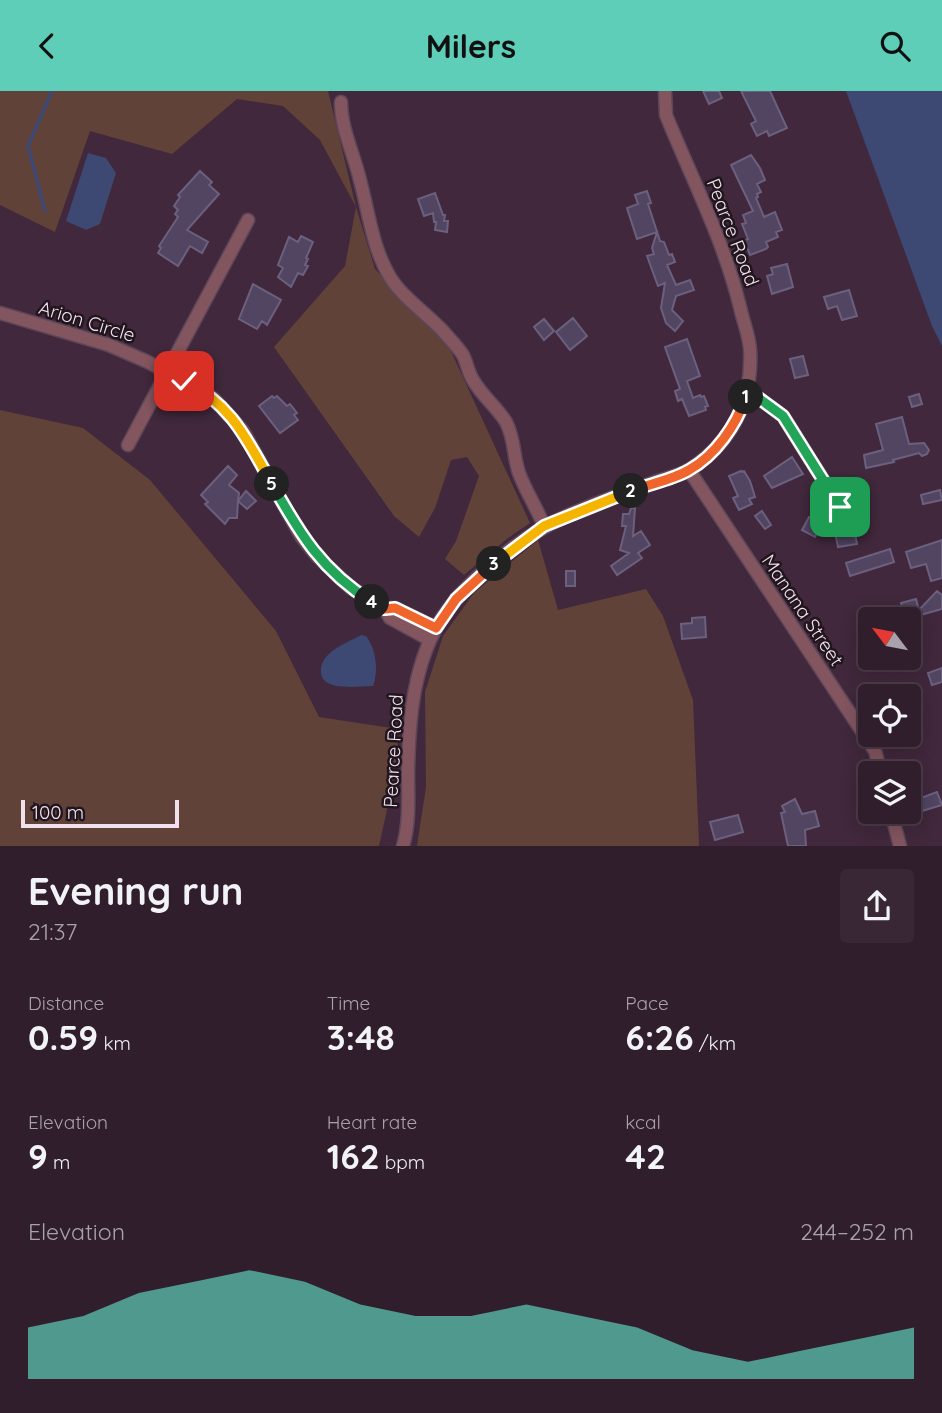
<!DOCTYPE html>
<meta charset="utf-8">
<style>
body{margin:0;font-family:Quicksand,sans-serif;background:#392735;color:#f1f3f6;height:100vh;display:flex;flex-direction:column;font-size:26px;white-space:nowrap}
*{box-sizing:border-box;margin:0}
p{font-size:23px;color:#a8a2aa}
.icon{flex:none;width:38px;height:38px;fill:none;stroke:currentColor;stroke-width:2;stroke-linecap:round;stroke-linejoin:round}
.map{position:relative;height:755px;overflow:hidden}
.side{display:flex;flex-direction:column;background:#311e2d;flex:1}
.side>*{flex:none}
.needle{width:46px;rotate:302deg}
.buttons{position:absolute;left:858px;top:516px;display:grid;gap:14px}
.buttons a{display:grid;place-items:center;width:63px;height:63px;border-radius:7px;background:#311e2d;box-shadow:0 4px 18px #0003,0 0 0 2px #4c3c49;font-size:35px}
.scale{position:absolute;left:21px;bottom:18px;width:158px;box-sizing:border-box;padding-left:7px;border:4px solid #f1e1ed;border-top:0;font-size:19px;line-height:24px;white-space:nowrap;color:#f1e1ed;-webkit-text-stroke:5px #21151e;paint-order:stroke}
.pin{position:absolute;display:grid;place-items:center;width:60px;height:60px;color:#fff;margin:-30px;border-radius:14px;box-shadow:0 4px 10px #0006}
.km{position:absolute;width:35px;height:35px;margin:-18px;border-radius:50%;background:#222;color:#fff;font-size:19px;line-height:35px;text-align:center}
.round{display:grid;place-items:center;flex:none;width:74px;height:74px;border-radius:7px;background:#392735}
.overview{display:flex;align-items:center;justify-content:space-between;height:119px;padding:0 28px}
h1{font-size:38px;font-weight:700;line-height:52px}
.figures{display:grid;grid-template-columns:repeat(3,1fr);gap:10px;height:119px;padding:7px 28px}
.figures div{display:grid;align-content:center}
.figures b{font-size:35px;font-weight:700}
.figures small{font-size:19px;font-weight:400}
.figures p{font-size:19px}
.chart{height:196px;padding:14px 28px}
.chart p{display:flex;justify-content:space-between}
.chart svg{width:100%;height:126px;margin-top:7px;fill:#5eceb8;opacity:.7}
header{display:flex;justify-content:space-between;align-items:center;height:91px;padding:0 28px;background:#5eceb8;color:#111;font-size:32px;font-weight:700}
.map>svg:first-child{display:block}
.green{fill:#614239}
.water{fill:#3d4873}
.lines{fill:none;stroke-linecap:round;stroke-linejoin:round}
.stream{stroke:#3d4873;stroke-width:3.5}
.building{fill:#514562;stroke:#6c607f;stroke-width:2}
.street-casing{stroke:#5d4658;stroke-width:15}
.street{stroke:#82555f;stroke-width:12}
.split-1-casing{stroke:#fff;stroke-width:14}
.split-2-casing{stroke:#fff;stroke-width:14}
.split-3-casing{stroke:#fff;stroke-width:14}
.split-4-casing{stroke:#fff;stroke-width:14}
.split-5-casing{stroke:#fff;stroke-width:14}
.split-6-casing{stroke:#fff;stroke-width:14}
.split-1{stroke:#22a559;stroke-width:9}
.split-2{stroke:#f0652b;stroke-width:9}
.split-3{stroke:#f5b400;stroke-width:9}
.split-4{stroke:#f0652b;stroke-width:9}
.split-5{stroke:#22a559;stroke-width:9}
.split-6{stroke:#f5b400;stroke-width:9}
.labels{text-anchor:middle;stroke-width:5;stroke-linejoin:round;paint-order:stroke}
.street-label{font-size:19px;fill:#f1e1ed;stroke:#21151e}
</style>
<header><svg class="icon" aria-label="back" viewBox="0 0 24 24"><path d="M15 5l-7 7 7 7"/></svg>Milers<svg class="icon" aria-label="search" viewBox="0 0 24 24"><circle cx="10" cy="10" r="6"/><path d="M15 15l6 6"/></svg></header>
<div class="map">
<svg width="942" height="755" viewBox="0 0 942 755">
<rect width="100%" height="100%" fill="#41283c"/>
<!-- green -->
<path class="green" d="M0,0H328L356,116L375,178L450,258L530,432L508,447L464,484L445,468L456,450L479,385L467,366L451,369L435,417L419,446L394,425L274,256L345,175L356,116L320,49L283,15L237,8L172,63L90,40L55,141L0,114Z
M0,319L83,337L150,389L276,540L319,626L398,638L397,673L379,755H0Z
M538,449L558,519L646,498L663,525L693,609L699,755H417L426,696L425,601L443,545L474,502Z"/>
<!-- water -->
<path class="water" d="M846,0H942V255L932,235Z
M88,62L106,67L116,82L100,133L86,139L66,130Z
M361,544L366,545C376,558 379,579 373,595C359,595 319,602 321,579C321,574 324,567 328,564C336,555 351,550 361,544Z"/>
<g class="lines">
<!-- stream -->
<path class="stream" d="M45,120L28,55L52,0"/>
</g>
<!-- building -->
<path class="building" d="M703,0H719L722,7L709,13Z
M741,0H770L787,37L769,45L767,40L757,45L751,33L756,30Z
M751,64L760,77L765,89L757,93L761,101L757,103L758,106L756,107L764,126L775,121L782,139L776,141L778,146L766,151L768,156L766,158L750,164L744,149L748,148L742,133L746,132L743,124L753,120L731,74Z
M200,80L212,91L209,94L219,103L187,139L208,151L202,162L190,155L178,175L158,162L161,157L159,155L178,126L175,123L178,119L174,115L180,106L178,104Z
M647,100L651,112L648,113L660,150L664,151L669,164L672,163L675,171L667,174L676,194L690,189L694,199L676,205L672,219L683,230L675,240L666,232L661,217L665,192L658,195L647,165L654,163L652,157L657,141L637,148L627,117L638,113L635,104Z
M435,102L443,124H445L444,130H448L447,141L435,139L436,131H434L433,122L424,125L418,108Z
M301,145L313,151L306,167L308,168L305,174L308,175L303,184L298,182L291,196L278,186L283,177L278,174L289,146L298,151Z
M787,173L793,196L772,203L767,185L773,183L771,177Z
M253,193L281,209L267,234L262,230L257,238L239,228Z
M849,199L857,225L842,229L837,215L828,218L824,206Z
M573,227L587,245L570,259L556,241Z
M544,228L554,240L544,249L534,236Z
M687,248L700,285L687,290L693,307L700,304L701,306L704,305L708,315L705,316L706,319L689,325L682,308L678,310L675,300L680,298L665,256Z
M803,265L808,284L795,287L790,268Z
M919,303L922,313L912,316L909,306Z
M272,305L274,307L277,305L287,315L290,313L297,322L294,324L298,329L280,342L259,315Z
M902,326L909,353L924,352L929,359L927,363L922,365L919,362L893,369L894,371L866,377L864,364L883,359L876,333Z
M792,366L803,383L772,397L764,385Z
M228,375L237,384L229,394L239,402L238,410L246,400L256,410L247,418L238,410L237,427H229L225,433L205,413L208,411L201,404Z
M741,380L742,381L744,380L750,390L755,406L749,408L752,413L739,419L733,407L738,405L729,385Z
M940,399L942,409L923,413L921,404Z
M631,417H635L633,445L641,440L650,454L638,462L642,467L617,484L611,475L629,462L620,459L626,435H622L623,423H629Z
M762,420L771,434L765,438L755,425Z
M809,426L822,433L815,446L802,439Z
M854,438L857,453L838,456L835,441Z
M942,449V487L931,490L926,473L911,477L906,461Z
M890,458L894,471L850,485L846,472Z
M566,480H575V495H566Z
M937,500L942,504V518L906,528L901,512L916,508L919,519Z
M705,526L706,546L682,548L681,533L692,532V527Z
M942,577V591L932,594L928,582Z
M937,701L942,714L922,720L918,708Z
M795,708L802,723L815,720L819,735L805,739L806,755H788L781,722L785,721L782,715Z
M738,724L743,741L715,749L710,731Z"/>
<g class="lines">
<!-- street casing -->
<g class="street-casing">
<path id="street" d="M341,11C341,38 354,63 360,89C369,122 372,156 390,186C402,206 426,222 442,239C449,247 458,256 463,264C467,272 468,281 473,289C482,305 496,315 506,331C515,348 513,365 519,382C526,401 537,417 544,435
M0,222L109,254L148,271L213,307L243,340L301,445L317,465L351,497L385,518L390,527L430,549
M749,300L783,325L840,416
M128,354L248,129
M689,379L875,660L881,682
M385,518L395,517L436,537
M891,721L900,755
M403,755C410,731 408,706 408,682C409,628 413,570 444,524C472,484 526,442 571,423C598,411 627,401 655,391C666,387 680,385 690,378C733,351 753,308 750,258C749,244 743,230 740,216C724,150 692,88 666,24L665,0"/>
</g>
<!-- street -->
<use href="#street" class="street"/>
</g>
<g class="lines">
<!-- split-1 casing -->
<g class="split-1-casing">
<path id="split-1" d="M746,306L749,300L783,325L840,416"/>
</g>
<!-- split-2 casing -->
<g class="split-2-casing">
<path id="split-2" d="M631,400C649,393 672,389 689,379C716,364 736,334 746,306"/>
</g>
<!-- split-3 casing -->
<g class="split-3-casing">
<path id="split-3" d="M494,473L544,435L631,400"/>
</g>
<!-- split-4 casing -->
<g class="split-4-casing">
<path id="split-4" d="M372,511L385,518L395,517L436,537L456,508L494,473"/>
</g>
<!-- split-5 casing -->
<g class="split-5-casing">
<path id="split-5" d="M272,393C300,443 322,480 372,511"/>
</g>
<!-- split-6 casing -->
<g class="split-6-casing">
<path id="split-6" d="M184,290C232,313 247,349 272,393"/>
</g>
<!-- split-1 -->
<use href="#split-1" class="split-1"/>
<!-- split-2 -->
<use href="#split-2" class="split-2"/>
<!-- split-3 -->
<use href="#split-3" class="split-3"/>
<!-- split-4 -->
<use href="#split-4" class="split-4"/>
<!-- split-5 -->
<use href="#split-5" class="split-5"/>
<!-- split-6 -->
<use href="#split-6" class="split-6"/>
</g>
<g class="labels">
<!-- street labels -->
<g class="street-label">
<text transform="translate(733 141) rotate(69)" y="7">Pearce Road</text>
<text transform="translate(87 230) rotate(17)" y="7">Arion Circle</text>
<text transform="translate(803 519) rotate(56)" y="7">Manana Street</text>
<text transform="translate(393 660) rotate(-87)" y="7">Pearce Road</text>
</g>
</g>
</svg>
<div class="buttons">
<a><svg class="needle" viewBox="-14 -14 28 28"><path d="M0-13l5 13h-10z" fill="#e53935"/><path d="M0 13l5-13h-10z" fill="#a8a2aa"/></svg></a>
<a><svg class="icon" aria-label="locate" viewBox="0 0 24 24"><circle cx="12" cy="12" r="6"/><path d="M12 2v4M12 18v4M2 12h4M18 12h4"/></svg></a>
<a><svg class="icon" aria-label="layers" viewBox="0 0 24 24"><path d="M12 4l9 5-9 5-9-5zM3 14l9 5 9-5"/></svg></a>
</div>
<div class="scale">100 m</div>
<div class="pin" style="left:840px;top:416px;background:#1e9e55"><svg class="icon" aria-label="arrive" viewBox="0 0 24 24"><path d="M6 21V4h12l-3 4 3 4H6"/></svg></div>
<div class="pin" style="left:184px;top:290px;background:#d93025"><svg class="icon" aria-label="check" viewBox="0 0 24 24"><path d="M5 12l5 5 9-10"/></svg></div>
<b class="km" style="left:746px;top:306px">1</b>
<b class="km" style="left:631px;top:400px">2</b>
<b class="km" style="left:494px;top:473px">3</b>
<b class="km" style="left:372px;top:511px">4</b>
<b class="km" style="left:272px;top:393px">5</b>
</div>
<section class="side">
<div class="overview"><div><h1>Evening run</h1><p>21:37</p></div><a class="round"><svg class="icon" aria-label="share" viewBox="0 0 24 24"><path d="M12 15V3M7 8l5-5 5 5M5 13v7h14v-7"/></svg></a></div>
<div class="figures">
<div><p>Distance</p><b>0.59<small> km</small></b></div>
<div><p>Time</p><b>3:48</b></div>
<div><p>Pace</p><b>6:26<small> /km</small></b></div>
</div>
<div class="figures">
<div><p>Elevation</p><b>9<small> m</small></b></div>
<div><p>Heart rate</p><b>162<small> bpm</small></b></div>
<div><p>kcal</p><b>42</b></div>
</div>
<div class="chart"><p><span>Elevation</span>244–252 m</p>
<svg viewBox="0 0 160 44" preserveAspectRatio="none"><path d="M0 44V26L10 22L20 14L30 10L40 6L50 10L60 18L70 22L80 22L90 18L100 22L110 26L120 34L130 38L140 34L150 30L160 26V44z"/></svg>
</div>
</section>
